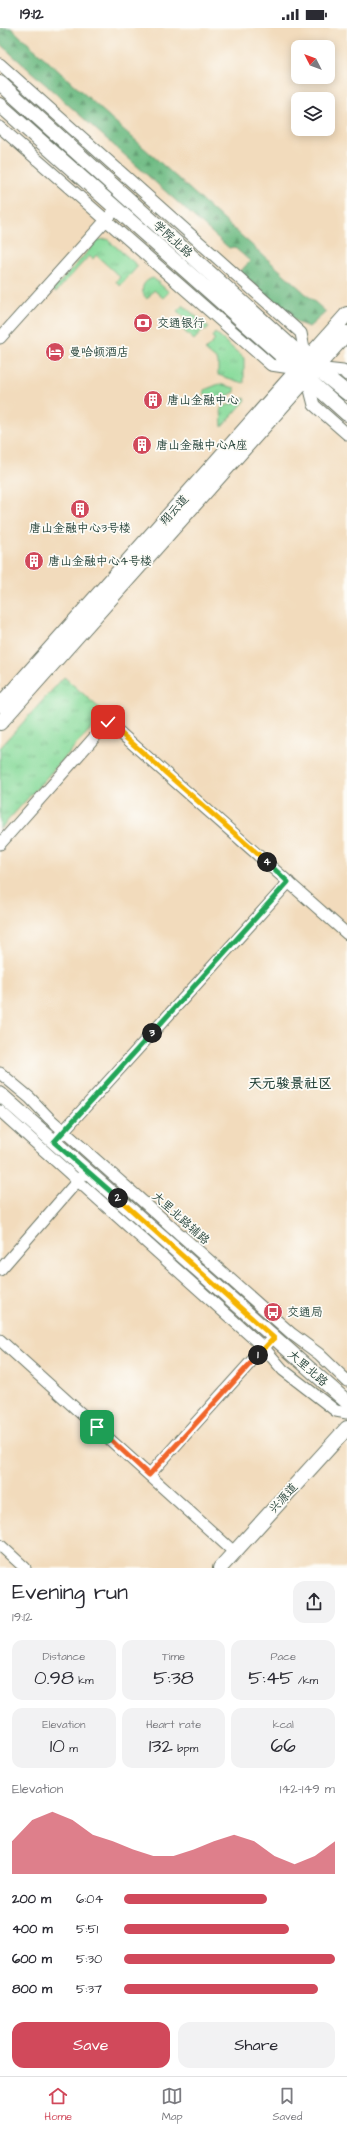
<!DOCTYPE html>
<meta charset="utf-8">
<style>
body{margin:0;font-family:"Architects Daughter","LXGW WenKai TC",sans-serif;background:#f2f2f3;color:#2b2b33;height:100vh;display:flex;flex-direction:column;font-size:15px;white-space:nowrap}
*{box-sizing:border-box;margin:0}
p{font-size:13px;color:#7c7c81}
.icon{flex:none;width:22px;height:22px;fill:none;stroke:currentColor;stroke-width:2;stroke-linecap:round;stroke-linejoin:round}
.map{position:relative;height:1540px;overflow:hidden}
.side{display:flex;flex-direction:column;background:#fff;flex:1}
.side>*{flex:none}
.needle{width:26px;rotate:312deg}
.tools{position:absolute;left:291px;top:12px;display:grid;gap:8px}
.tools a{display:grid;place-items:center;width:44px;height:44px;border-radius:8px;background:#fff;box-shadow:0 2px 10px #0003;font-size:20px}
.pin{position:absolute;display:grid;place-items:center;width:34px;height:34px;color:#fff;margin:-17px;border-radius:8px;box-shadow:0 2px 6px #0006}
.km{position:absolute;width:20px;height:20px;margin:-10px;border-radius:50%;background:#222;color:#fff;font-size:11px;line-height:20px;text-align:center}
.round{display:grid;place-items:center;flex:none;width:42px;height:42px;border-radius:12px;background:#f2f2f3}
.summary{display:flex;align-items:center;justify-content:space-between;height:68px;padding:0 12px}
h1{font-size:22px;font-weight:600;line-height:30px}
.stats{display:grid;grid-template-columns:repeat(3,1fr);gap:6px;height:68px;padding:4px 12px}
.stats div{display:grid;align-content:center;border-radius:10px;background:#f2f2f3;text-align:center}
.stats b{font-size:20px;font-weight:600}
.stats small{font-size:11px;font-weight:400}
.stats p{font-size:11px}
.chart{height:112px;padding:8px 12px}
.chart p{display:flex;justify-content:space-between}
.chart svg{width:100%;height:72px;margin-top:4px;fill:#d1495b;opacity:.7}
.action{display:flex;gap:8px;margin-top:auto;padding:8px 12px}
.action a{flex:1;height:46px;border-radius:12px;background:#d1495b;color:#fff;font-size:16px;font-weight:600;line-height:46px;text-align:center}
.action a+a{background:#f2f2f3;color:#2b2b33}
ul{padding:0 12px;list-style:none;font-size:13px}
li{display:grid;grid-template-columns:64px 48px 1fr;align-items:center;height:30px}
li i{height:10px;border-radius:5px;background:#d1495b}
.status{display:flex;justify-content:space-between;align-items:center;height:28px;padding:0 20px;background:#fff;direction:ltr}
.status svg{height:11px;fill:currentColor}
.menu{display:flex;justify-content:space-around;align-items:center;height:56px;border-top:1px solid #e1e1e2;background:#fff;font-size:11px;color:#7c7c81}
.menu a{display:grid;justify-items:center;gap:2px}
.menu .on{color:#d1495b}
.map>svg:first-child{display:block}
.grass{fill:url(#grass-tufts);stroke:#548c68}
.forest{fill:url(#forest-firs);stroke:#467c5c}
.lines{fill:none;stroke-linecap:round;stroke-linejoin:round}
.minor-casing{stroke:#697464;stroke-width:13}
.major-casing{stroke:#697464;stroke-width:16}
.minor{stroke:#fff;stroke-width:11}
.major{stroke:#fff;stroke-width:14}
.split-1-casing{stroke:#fff;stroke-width:8}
.split-2-casing{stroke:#fff;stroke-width:8}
.split-3-casing{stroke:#fff;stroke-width:8}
.split-4-casing{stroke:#fff;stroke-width:8}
.split-5-casing{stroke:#fff;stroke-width:8}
.split-1{stroke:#f0652b;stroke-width:5}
.split-2{stroke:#f5b400;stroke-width:5}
.split-3{stroke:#22a559;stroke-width:5}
.split-4{stroke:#22a559;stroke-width:5}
.split-5{stroke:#f5b400;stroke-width:5}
.labels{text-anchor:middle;stroke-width:3.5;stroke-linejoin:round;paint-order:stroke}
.street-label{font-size:12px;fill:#1f3d34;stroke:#fdfcf7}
.poi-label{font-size:12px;fill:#1f3d34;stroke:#fdfcf7;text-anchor:start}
.quarter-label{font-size:14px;font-weight:bold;fill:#1f3d34;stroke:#fdfcf7}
</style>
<div class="status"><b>19:12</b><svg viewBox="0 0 49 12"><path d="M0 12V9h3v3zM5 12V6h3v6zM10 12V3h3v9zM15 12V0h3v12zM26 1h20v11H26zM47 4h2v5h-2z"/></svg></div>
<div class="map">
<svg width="347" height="1540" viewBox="0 0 347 1540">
<defs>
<pattern id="grass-tufts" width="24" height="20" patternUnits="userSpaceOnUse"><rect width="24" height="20" fill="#89db9b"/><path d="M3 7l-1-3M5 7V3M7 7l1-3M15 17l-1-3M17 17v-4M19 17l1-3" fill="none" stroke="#6fb37f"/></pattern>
<pattern id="forest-firs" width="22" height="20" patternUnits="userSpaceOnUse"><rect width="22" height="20" fill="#6ebb83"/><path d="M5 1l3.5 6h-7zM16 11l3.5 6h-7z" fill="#5a996c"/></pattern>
</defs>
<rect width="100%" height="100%" fill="#fdfcf7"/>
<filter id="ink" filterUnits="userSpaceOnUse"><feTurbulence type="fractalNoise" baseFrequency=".025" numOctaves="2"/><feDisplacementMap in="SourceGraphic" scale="8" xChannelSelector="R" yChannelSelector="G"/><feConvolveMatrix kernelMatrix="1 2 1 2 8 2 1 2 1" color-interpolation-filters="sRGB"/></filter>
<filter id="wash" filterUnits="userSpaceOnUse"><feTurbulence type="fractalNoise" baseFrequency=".012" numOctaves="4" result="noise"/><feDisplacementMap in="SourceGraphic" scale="16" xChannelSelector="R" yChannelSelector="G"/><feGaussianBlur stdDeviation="0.9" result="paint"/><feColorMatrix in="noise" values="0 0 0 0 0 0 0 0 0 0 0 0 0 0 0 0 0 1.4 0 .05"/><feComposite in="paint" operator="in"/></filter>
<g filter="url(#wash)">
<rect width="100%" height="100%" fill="#f2dbbc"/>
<!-- grass -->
<path class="grass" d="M107,211L138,238L120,258L116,254L120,249L96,227L93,231L89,228L56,264L53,262L98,212Z
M153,250L169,264L163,270L154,262L147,271C139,263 142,253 153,250Z
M183,277L209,300L206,303L204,301L194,312L183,302L190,295L177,283Z
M215,305L244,330V355L218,347V333L205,322L215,312L212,309Z
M219,356L235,360V364L221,371L204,366V362Z
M245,370L246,372L222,399L221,380Z
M64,649L105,685L0,801V720Z"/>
<!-- forest -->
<path class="forest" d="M0,0H11L326,284L309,299L298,295L240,244L250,233L234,219L229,220L0,16Z"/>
</g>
<g filter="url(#ink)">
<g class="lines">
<!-- minor casing -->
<g class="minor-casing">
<path id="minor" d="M0,36L301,305L306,332
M0,99L271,337L297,341
M0,310L116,181
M316,340L343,343L347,347
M307,350L314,377L347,406
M0,816L108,694L347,906
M0,1045L30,1070L49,1090L292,1306L319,1326L347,1353
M0,1083L264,1320L283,1342L336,1383L347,1385
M58,1109L289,854
M0,1242L81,1149
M0,1312L234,1524
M149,1447L268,1315
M0,1517L25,1540"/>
</g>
<!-- major casing -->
<g class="major-casing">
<path id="major" d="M0,55L306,332L347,365
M0,77L347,386
M0,677L347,286
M0,695L347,305
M0,1066L347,1374
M220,1540L347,1400"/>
</g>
<!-- minor -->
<use href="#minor" class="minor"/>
<!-- major -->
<use href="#major" class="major"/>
</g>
</g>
<g class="lines" filter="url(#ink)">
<!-- split-1 casing -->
<g class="split-1-casing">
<path id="split-1" d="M97,1399L149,1447L258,1327"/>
</g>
<!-- split-2 casing -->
<g class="split-2-casing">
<path id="split-2" d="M118,1170L274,1310L258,1327"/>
</g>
<!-- split-3 casing -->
<g class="split-3-casing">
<path id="split-3" d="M118,1170L54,1114L152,1005"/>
</g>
<!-- split-4 casing -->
<g class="split-4-casing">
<path id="split-4" d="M152,1005L288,854L267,834"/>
</g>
<!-- split-5 casing -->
<g class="split-5-casing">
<path id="split-5" d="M108,694L267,834"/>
</g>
<!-- split-1 -->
<use href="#split-1" class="split-1"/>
<!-- split-2 -->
<use href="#split-2" class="split-2"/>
<!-- split-3 -->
<use href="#split-3" class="split-3"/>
<!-- split-4 -->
<use href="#split-4" class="split-4"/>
<!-- split-5 -->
<use href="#split-5" class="split-5"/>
</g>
<!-- icons -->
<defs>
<g id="bank-disc" transform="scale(1)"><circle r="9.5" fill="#d1495b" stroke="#fdfcf7"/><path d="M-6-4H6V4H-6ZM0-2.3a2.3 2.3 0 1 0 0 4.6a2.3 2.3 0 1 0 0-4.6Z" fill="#fff"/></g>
<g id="hotel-disc" transform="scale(1)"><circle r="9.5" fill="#d1495b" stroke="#fdfcf7"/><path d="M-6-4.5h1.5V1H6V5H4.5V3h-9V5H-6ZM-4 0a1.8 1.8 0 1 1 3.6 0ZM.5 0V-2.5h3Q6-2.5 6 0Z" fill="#fff"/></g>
<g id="building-disc" transform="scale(1)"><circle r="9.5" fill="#d1495b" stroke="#fdfcf7"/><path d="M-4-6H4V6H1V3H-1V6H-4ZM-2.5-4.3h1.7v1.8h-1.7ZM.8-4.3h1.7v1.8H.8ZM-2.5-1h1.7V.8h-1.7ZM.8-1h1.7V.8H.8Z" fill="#fff"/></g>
<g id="bus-disc" transform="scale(1)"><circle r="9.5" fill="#d1495b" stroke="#fdfcf7"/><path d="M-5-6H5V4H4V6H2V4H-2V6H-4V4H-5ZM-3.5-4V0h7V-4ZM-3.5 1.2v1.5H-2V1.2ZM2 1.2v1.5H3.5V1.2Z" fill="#fff"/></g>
</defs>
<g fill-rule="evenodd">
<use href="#bank-disc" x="143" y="295"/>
<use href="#hotel-disc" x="55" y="324"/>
<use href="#building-disc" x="153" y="372"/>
<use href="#building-disc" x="142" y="417"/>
<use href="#building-disc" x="80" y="481"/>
<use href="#building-disc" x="34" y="533"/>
<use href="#bus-disc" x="273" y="1284"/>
</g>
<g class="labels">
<!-- street labels -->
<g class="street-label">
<text transform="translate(173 211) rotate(42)" y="4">学院北路</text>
<text transform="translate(174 482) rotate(-48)" y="4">翔云道</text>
<text transform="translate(181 1190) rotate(42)" y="4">大里北路辅路</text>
<text transform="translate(308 1340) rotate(41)" y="4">大里北路</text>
<text transform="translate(283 1470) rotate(-48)" y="4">兴源道</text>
</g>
<!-- poi labels -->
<g class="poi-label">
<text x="157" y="299">交通银行</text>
<text x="69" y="328">曼哈顿酒店</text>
<text x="167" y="376">唐山金融中心</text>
<text x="156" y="421">唐山金融中心A座</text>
<text x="80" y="504" text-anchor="middle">唐山金融中心3号楼</text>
<text x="48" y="537">唐山金融中心4号楼</text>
<text x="287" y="1288">交通局</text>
</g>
<!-- quarter labels -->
<g class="quarter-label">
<text x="290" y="1060">天元骏景社区</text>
</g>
</g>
</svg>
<div class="tools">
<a><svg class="needle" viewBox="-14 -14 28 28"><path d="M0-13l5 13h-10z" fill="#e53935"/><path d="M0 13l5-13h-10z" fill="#7c7c81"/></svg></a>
<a><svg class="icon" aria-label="layers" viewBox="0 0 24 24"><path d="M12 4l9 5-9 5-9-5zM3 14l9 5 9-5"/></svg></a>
</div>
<div class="pin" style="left:97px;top:1399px;background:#1e9e55"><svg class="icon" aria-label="arrive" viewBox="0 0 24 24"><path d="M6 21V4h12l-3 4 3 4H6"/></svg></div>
<div class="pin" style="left:108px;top:694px;background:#d93025"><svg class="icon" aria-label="check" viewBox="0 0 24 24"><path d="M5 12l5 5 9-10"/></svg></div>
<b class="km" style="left:258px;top:1327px">1</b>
<b class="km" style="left:118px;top:1170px">2</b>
<b class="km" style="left:152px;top:1005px">3</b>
<b class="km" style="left:267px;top:834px">4</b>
</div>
<section class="side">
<div class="summary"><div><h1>Evening run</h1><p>19:12</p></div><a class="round"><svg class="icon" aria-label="share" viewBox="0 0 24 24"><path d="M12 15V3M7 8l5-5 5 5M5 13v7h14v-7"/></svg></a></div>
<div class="stats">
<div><p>Distance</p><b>0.98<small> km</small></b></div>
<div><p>Time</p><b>5:38</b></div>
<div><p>Pace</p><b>5:45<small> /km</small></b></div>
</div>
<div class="stats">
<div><p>Elevation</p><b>10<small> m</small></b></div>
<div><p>Heart rate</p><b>132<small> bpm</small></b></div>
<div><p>kcal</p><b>66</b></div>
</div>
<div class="chart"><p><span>Elevation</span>142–149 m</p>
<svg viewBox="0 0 160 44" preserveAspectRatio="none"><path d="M0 44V24L10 11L20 6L30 11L40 20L50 24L60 29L70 33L80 33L90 29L100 24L110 20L120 24L130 33L140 38L150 33L160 24V44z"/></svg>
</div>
<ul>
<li><b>200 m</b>6:04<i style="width:68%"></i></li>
<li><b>400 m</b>5:51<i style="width:78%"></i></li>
<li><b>600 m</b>5:30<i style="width:100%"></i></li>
<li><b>800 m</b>5:37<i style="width:92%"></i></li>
</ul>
<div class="action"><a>Save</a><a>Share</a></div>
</section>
<nav class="menu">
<a class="on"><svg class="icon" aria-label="home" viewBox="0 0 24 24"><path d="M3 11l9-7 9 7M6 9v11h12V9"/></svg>Home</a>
<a><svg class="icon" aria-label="map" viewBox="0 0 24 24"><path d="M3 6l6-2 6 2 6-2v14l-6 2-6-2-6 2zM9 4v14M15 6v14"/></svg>Map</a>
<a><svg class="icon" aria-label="saved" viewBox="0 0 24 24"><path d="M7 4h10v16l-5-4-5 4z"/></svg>Saved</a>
</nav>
